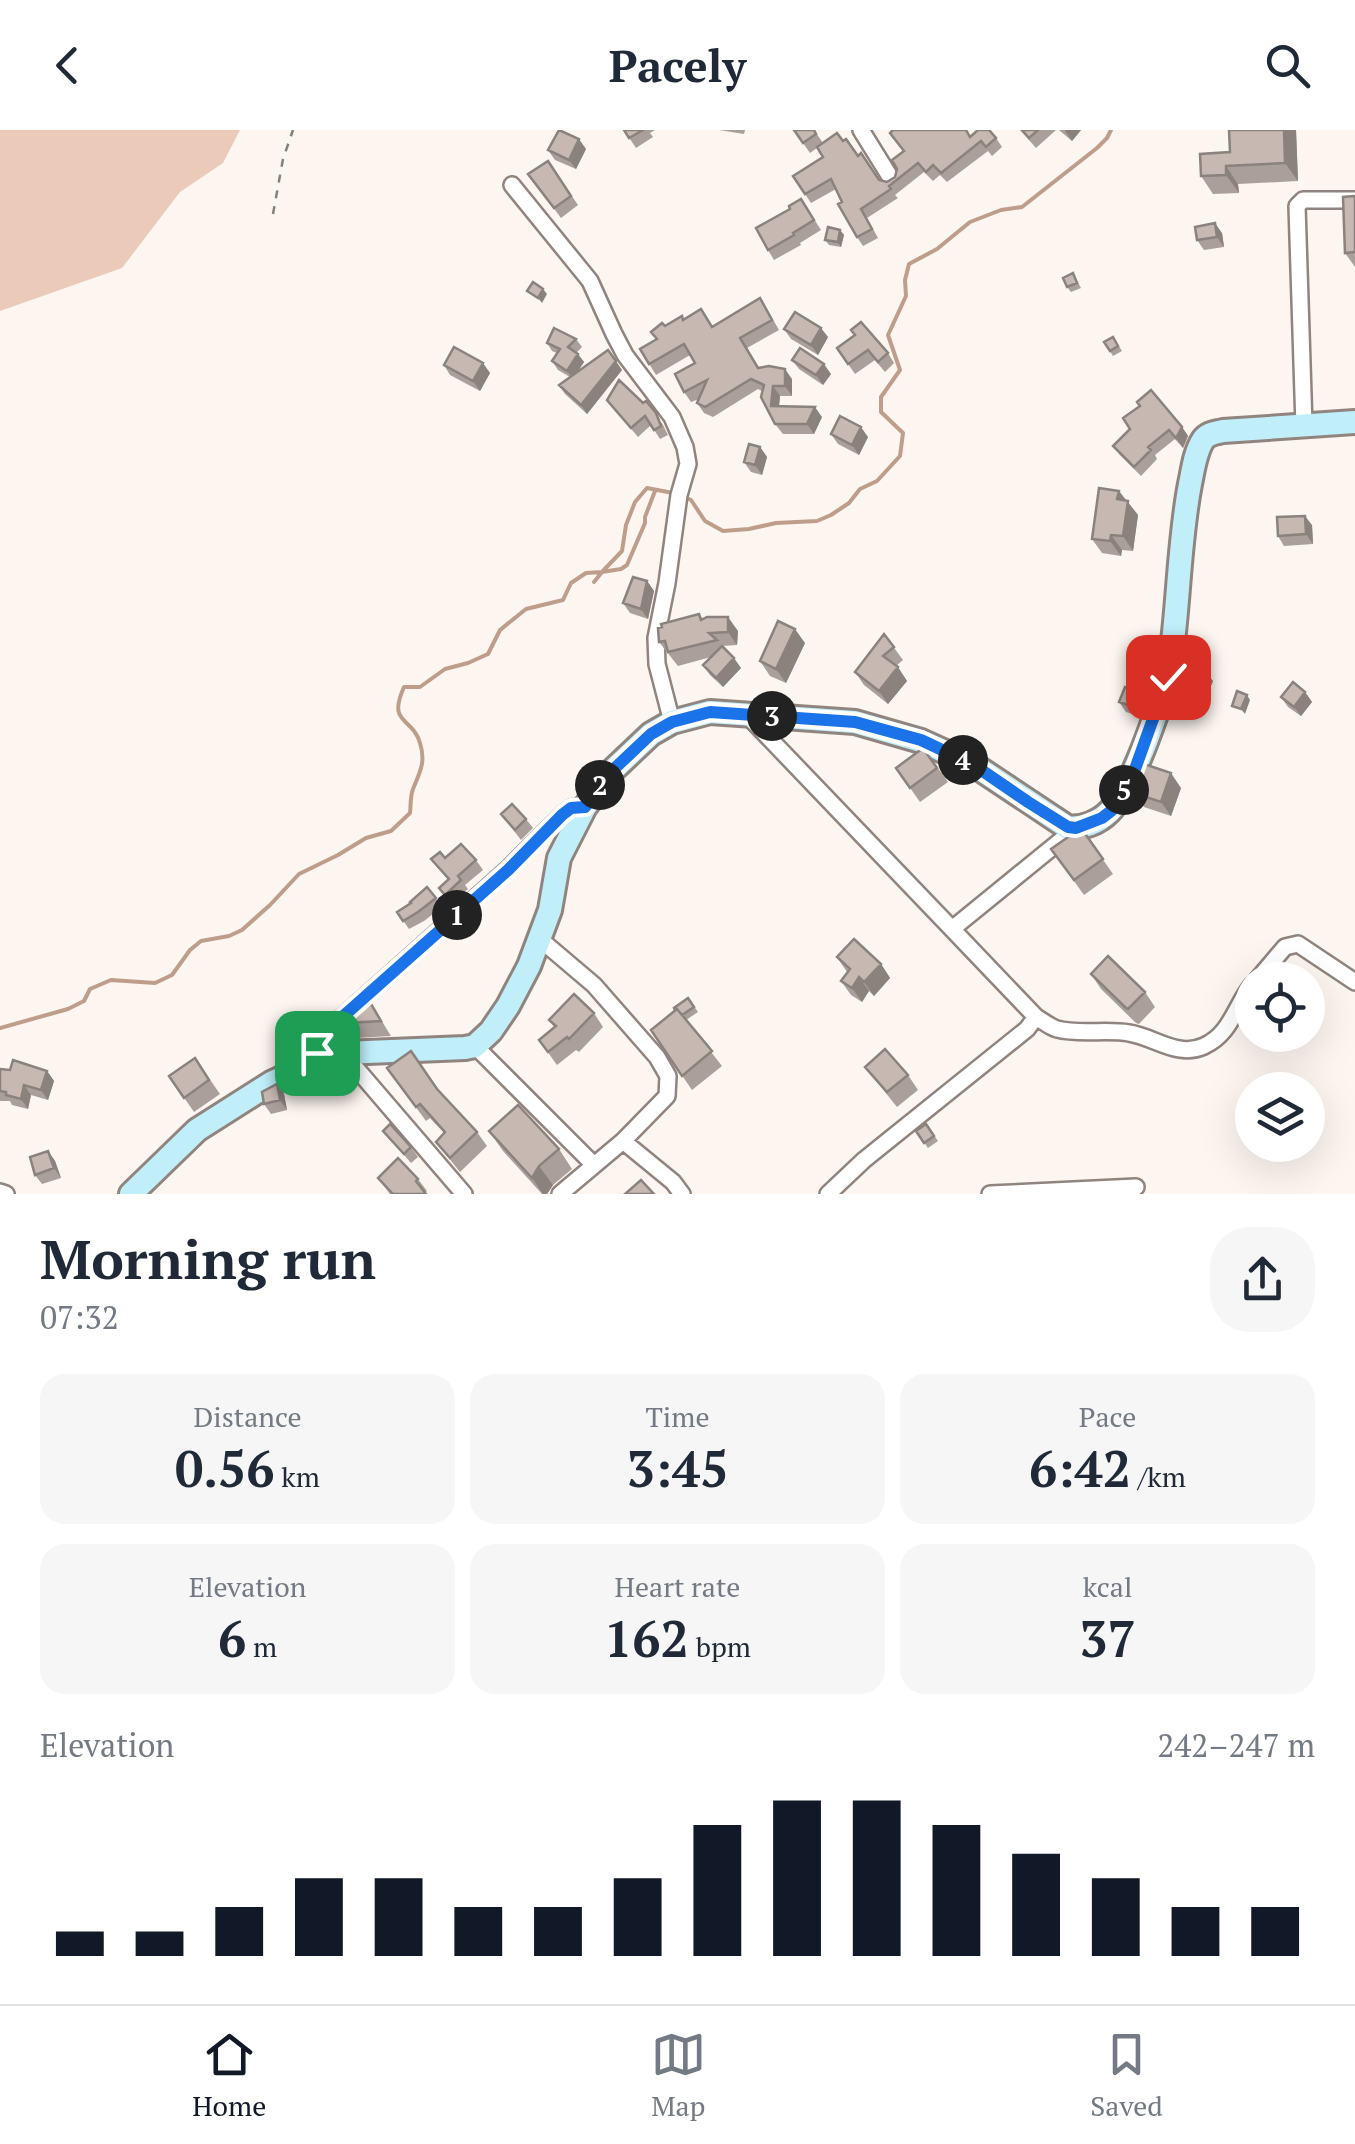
<!DOCTYPE html>
<meta charset="utf-8">
<style>
body{margin:0;font-family:"PT Serif",serif;background:#f6f6f7;color:#1f2937;height:100vh;display:flex;flex-direction:column;font-size:38px;white-space:nowrap}
*{box-sizing:border-box;margin:0}
p{font-size:32px;color:#747a83}
.icon{flex:none;width:55px;height:55px;fill:none;stroke:currentColor;stroke-width:2;stroke-linecap:round;stroke-linejoin:round}
.map{position:relative;height:1064px;overflow:hidden}
.panel{display:flex;flex-direction:column;background:#fff;flex:1}
.panel>*{flex:none}
.tools{position:absolute;left:1235px;top:832px;display:grid;gap:20px}
.tools a{display:grid;place-items:center;width:90px;height:90px;border-radius:50%;background:#fff;box-shadow:0 10px 40px #0002;font-size:50px}
.pin{position:absolute;display:grid;place-items:center;width:85px;height:85px;color:#fff;margin:-42px;border-radius:20px;box-shadow:0 5px 15px #0006}
.km{position:absolute;width:50px;height:50px;margin:-25px;border-radius:50%;background:#222;color:#fff;font-size:28px;line-height:50px;text-align:center}
.round{display:grid;place-items:center;flex:none;width:105px;height:105px;border-radius:40px;background:#f6f6f7}
.overview{display:flex;align-items:center;justify-content:space-between;height:170px;padding:0 40px}
h1{font-size:55px;font-weight:800;line-height:75px}
.stats{display:grid;grid-template-columns:repeat(3,1fr);gap:15px;height:170px;padding:10px 40px}
.stats div{display:grid;align-content:center;border-radius:25px;background:#f6f6f7;text-align:center}
.stats b{font-size:50px;font-weight:800}
.stats small{font-size:28px;font-weight:400}
.stats p{font-size:28px}
.chart{height:280px;padding:20px 40px}
.chart p{display:flex;justify-content:space-between}
.chart svg{width:100%;height:180px;margin-top:10px;stroke:#111827;stroke-width:6}
header{display:flex;justify-content:space-between;align-items:center;height:130px;padding:0 40px;background:#fff;font-size:45px;font-weight:800}
.dock{display:flex;justify-content:space-around;align-items:center;height:140px;border-top:2px solid #e0e1e3;background:#fff;font-size:28px;color:#747a83}
.dock a{display:grid;justify-items:center;gap:5px}
.dock .on{color:#111827}
.map>svg:first-child{display:block}
.green{fill:#ebcab9}
.lines{fill:none;stroke-linecap:round;stroke-linejoin:round}
.stream{stroke:#bf9d8b;stroke-width:4}
.street-casing{stroke:#91847e;stroke-width:20}
.secondary-casing{stroke:#91847e;stroke-width:28}
.path{stroke:#86807c;stroke-width:2.5;stroke-dasharray:8 8;stroke-linecap:butt}
.street{stroke:#fff;stroke-width:15}
.secondary{stroke:#c0effa;stroke-width:22}
.wall{fill:#ab9f99}
.shaded-wall{fill:#8b827d}
.building{fill:#c7b9b2;stroke:#8b827d;stroke-width:2.5}
.route-casing{stroke:#fff;stroke-width:20}
.route{stroke:#1a73e8;stroke-width:12}
</style>
<header><svg class="icon" aria-label="back" viewBox="0 0 24 24"><path d="M15 5l-7 7 7 7"/></svg>Pacely<svg class="icon" aria-label="search" viewBox="0 0 24 24"><circle cx="10" cy="10" r="6"/><path d="M15 15l6 6"/></svg></header>
<div class="map">
<svg width="1355" height="1064" viewBox="0 0 1355 1064">
<rect width="100%" height="100%" fill="#fdf5f0"/>
<!-- green -->
<path class="green" d="M0,0H240L223,33L180,62L122,138L0,181Z"/>
<g class="lines">
<!-- stream -->
<path class="stream" d="M682,366L691,370L705,391L723,401L749,399L776,393L817,391L831,385L849,373L860,359L877,351L900,326L903,303L881,282V267L900,240L888,205L906,166L905,150L909,134L937,119L970,92L1001,80L1022,77L1097,18L1107,8L1111,0
M594,452L602,442L621,439L627,435L645,393V387L655,361
M0,898L68,879L84,871L90,859L111,850L155,853L172,845L190,820L201,811L229,806L242,800L270,775L299,744L338,725L366,708L391,701L410,683C411,675 410,667 413,659C420,642 426,632 420,613C412,586 387,595 404,557H420L445,539L468,533L488,524L500,500L526,479L563,470L571,453L586,443L602,442L622,421L626,395L635,372L647,358L673,363"/>
<!-- street casing -->
<g class="street-casing">
<path id="street" d="M861,0L892,50
M512,55L590,151L614,204L625,225L672,287L685,317L688,334L679,365L667,453L656,508L657,534L672,592
M1304,296L1297,76L1303,70H1355
M747,585L952,799
M541,810L594,855L657,927L668,946L667,966L623,1011L560,1064
M1257,850L1285,817L1298,814L1355,852
M1036,887L952,799L1076,698
M475,916L594,1035
M343,923L464,1064
M314,934L322,910L339,890L508,739L562,685L571,678L585,677
M623,1011L673,1052L682,1064
M0,1062L6,1064
M828,1064L864,1030L1027,899L1036,887C1043,891 1050,897 1057,899C1078,905 1107,899 1129,903C1155,907 1177,928 1204,916C1231,904 1235,876 1252,855
M990,1064L1136,1057"/>
</g>
<!-- secondary casing -->
<g class="secondary-casing">
<path id="secondary" d="M131,1064L197,1000L271,953L299,940L343,923L465,918L475,916L491,901L508,876L529,836L550,780L559,728L585,677L614,639L651,604L672,592L710,582L855,592L921,611L974,635L1067,697C1082,699 1098,693 1109,682C1133,658 1166,562 1171,528C1179,470 1179,411 1190,354C1193,340 1195,322 1203,310C1208,303 1215,303 1223,301L1355,292"/>
</g>
<!-- path -->
<path class="path" d="M273,84L283,29L293,0"/>
<!-- street -->
<use href="#street" class="street"/>
<!-- secondary -->
<use href="#secondary" class="secondary"/>
</g>
<!-- wall -->
<path class="wall" d="M624,0H655L650,3L653,7L636,18Z
M719,0H745L744,4Z
M794,0H814L823,13L843,11L880,50L887,52L895,47L897,39L971,6L996,8L1002,17L992,26L988,21L947,52L940,45L933,51L924,42L895,65L898,68L867,88L878,108L863,116L857,107L836,59L811,73L793,46L823,27L817,18L810,23Z
M1020,0H1056L1036,18Z
M1059,0H1081L1072,11Z
M1296,0L1298,51L1238,54L1239,63L1213,64L1201,46L1230,22Z
M586,19L576,39L555,30L548,20Z
M548,31L578,75L561,88L528,44Z
M1355,66V137L1345,123Z
M801,69L821,100L800,113L801,115L774,130L768,120L790,79Z
M840,100L844,105L841,117L829,115L825,110Z
M1222,103L1224,117L1204,120L1197,110Z
M1073,143L1081,158L1071,162L1067,157Z
M767,179L779,200L747,218L759,238L792,249V266H780L779,276L822,287L814,304H783L775,294L762,261L758,259L713,287L704,283L697,273L699,269L691,272L684,262L695,233L690,225L656,245L640,219L656,210L665,196L683,190L712,197Z
M784,199L828,207L818,225L791,209Z
M855,206L888,223L894,233L885,242L875,230L855,244L837,218Z
M1113,207L1122,221L1113,226L1104,212Z
M576,209L582,217L576,223L584,232L577,242L622,240L587,284L565,264L559,255L570,247L558,240L552,231L557,223L552,221L547,213Z
M792,230L831,244L823,255L799,239Z
M444,235L490,243L480,261L450,245Z
M607,270L662,293L668,305L660,309L651,295L638,307Z
M1182,297L1188,306L1183,318L1175,309L1155,325L1157,329L1141,346L1120,325L1113,316Z
M831,304L868,307L859,325L838,314Z
M760,317L767,327L762,345L751,342L744,332Z
M1126,370L1138,385L1133,421L1122,420L1121,426L1102,423L1092,409Z
M1312,395L1313,414L1284,416L1278,406Z
M647,451L654,461L648,489L630,483L623,473Z
M699,484L703,489L738,501L737,515L722,516L741,538L723,557L710,545L703,535L711,527L678,536L659,512Z
M884,504L903,530L896,536L907,551L888,574L864,555L855,542Z
M805,513L786,553L770,546L760,531Z
M1180,551H1213L1205,569L1187,561Z
M1137,561L1144,571L1138,586L1126,582L1119,572Z
M1305,562L1312,572L1301,586L1288,577L1281,567Z
M923,618L948,652L920,672L896,638Z
M1181,658L1171,686L1144,677L1134,663Z
M501,684L526,689L533,698L521,710Z
M1081,698L1113,744L1084,765L1051,719Z
M445,728L476,730L483,740L465,755L468,759L451,774L439,758L448,750L431,729Z
M427,757L442,777L424,791L409,799L397,782L411,773Z
M837,827L881,834L890,848L874,866L869,861L862,872L851,865L841,851L847,842Z
M1091,844L1145,862L1155,877L1139,894L1136,893L1101,859Z
M364,862L391,906L338,909L327,894Z
M688,868L698,882L686,890L722,936L692,960L651,900Z
M594,883L603,897L579,922L576,920L557,935L539,910L554,897L549,890Z
M195,928L220,964L194,982L169,946Z
M865,937L908,945L918,960L897,977Z
M387,938L438,960L477,1002L487,1016L460,1042L436,1012L444,1003L430,988L426,991Z
M0,939L47,941L54,951L48,970L31,965L28,979L12,975L10,971H0Z
M284,964L287,980L271,984L264,974Z
M926,994L938,1011L928,1018L916,1001Z
M383,1001L411,1017L418,1027L411,1033Z
M489,1001L559,1019L572,1039L553,1055L547,1064H542L503,1021Z
M48,1021L55,1031L61,1048L42,1054L35,1045Z
M378,1048L418,1049L427,1061L425,1063L426,1064H390Z"/>
<!-- shaded-wall -->
<path class="shaded-wall" d="M1066,0H1081L1072,11L1065,1Z
M1284,0H1296L1298,51L1285,33Z
M579,9L586,19L576,39L569,30Z
M1226,36L1238,54L1239,63L1226,45Z
M1215,93L1222,103L1224,117L1217,107Z
M840,100L844,105L841,117L838,112Z
M543,159L547,164L542,173L538,168Z
M821,198L828,207L818,225L811,215Z
M578,224L584,232L573,249L567,241Z
M616,231L622,240L587,284L581,275Z
M483,233L490,243L480,261L473,251Z
M824,234L831,244L823,255L816,245Z
M785,239L792,249V266L785,256Z
M773,256L780,266L778,286L771,276Z
M815,277L822,287L814,304L807,294Z
M861,297L868,307L859,325L852,315Z
M1182,297L1188,306L1183,318L1176,308Z
M760,317L767,327L762,345L755,335Z
M1119,361L1138,385L1133,421L1123,406L1117,369Z
M1305,386L1312,395L1313,414L1306,404Z
M1111,405L1122,420L1121,426L1110,411Z
M647,451L654,461L648,489L641,479Z
M728,487L738,501L737,515L728,502Z
M795,499L805,513L786,553L776,539Z
M734,528L741,538L723,557L716,548Z
M898,537L907,551L888,574L879,561Z
M1206,542L1213,551L1205,569L1198,559Z
M1137,561L1144,571L1138,586L1131,576Z
M1305,562L1312,572L1301,586L1294,577Z
M1247,565L1250,570L1245,584L1241,579Z
M1171,643L1181,658L1171,686L1161,672Z
M881,834L890,848L874,866L864,852Z
M859,847L869,861L862,872L852,858Z
M47,941L54,951L48,970L41,960Z
M277,954L284,964L287,980L280,970Z
M24,955L31,965L28,979L21,969Z
M48,1021L55,1031L61,1048L54,1038Z
M539,1036L553,1055L547,1064H543L532,1048Z"/>
<!-- building -->
<path class="building" d="M559,0L579,9L569,30L548,20Z
M624,0H643L629,8Z
M794,0H814L816,4L803,13Z
M893,0H966L970,7L978,0H989L996,8L986,17L981,11L941,43L933,35L926,42L918,33L889,56L891,59L861,79L872,99L857,107L838,74L842,72L831,49L805,64L793,46L823,27L817,17L837,3L843,11L846,9L858,26L861,23L879,50L887,52L895,47L897,39L892,30L904,21L890,3Z
M1022,0H1038L1029,8Z
M1229,0H1284L1285,33L1226,36V45L1201,46L1200,24L1230,22Z
M548,31L571,66L554,78L528,44Z
M1355,66V122L1345,123L1343,67Z
M801,69L814,90L793,103L794,105L768,120L756,98L790,79L789,76Z
M1215,93L1217,107L1197,110L1195,97Z
M828,97L840,100L838,112L825,110Z
M1073,143L1077,153L1067,157L1063,148Z
M533,152L543,159L538,168L527,161Z
M760,168L772,190L740,208L758,238L769,236L785,239V256H773L771,276L815,277L807,294H775L761,267L764,255L751,249L705,277L697,273L707,250L684,262L675,244L695,233L684,214L649,234L640,219L657,209L651,202L662,193L665,196L682,186L683,190L701,179L712,197Z
M795,182L821,198L811,215L784,199Z
M861,192L888,223L878,232L868,220L848,234L837,218L855,205L851,200Z
M554,198L576,209L568,217L578,224L567,241L552,231L560,219L547,213Z
M1113,207L1118,216L1110,221L1104,212Z
M454,217L483,233L473,251L444,235Z
M800,218L824,234L816,245L792,230Z
M608,220L616,231L581,275L559,255Z
M619,250L643,273L646,271L656,283L661,296L654,300L645,286L631,298L607,270Z
M1151,260L1182,297L1176,308L1169,300L1148,317L1151,320L1134,337L1113,316L1130,299L1123,288L1140,276L1137,272Z
M840,286L861,297L852,315L831,304Z
M749,314L760,317L755,335L744,332Z
M1099,358L1119,361L1117,369L1128,371L1123,406L1111,405L1110,411L1092,409Z
M1305,386L1306,404L1278,406L1277,387Z
M633,447L647,451L641,479L623,473Z
M699,484L701,490L707,487H728V502L709,503L717,510L668,522L665,511L659,512L658,498L662,497L661,494Z
M778,491L795,499L776,539L760,531Z
M884,504L894,517L883,526L898,537L879,561L855,542Z
M722,516L734,528L716,548L703,535Z
M1188,534L1206,542L1198,559L1180,551Z
M1293,552L1305,562L1294,577L1281,567Z
M1125,557L1137,561L1131,576L1119,572Z
M1237,561L1247,565L1241,579L1232,576Z
M923,618L937,638L910,658L896,638Z
M1144,634L1171,643L1161,672L1134,663Z
M512,674L526,689L515,700L501,684Z
M1081,698L1103,729L1074,750L1051,719Z
M461,714L476,730L458,746L461,750L445,765L439,758L449,749L431,729L440,722L445,728Z
M427,757L436,768L418,782L403,791L397,782L411,773L410,772Z
M854,809L881,834L864,852L859,847L852,858L841,851L850,839L837,827Z
M1108,826L1145,862L1128,879L1126,878L1091,844Z
M364,862L381,891L327,894L355,867Z
M574,864L594,883L569,909L567,907L548,922L539,910L556,896L549,890Z
M688,868L694,877L682,885L677,879L675,880L674,878Z
M677,879L712,921L682,946L651,900Z
M885,919L908,945L887,962L865,937Z
M411,921L437,959L477,1002L450,1028L436,1012L445,1002L420,974L416,977L387,938Z
M195,928L209,950L184,968L169,946Z
M13,930L47,941L41,960L24,955L21,969L6,965V962L0,961V939L10,940Z
M277,954L280,970L264,974L262,962Z
M518,975L559,1019L539,1036L532,1048L489,1001Z
M390,994L411,1017L404,1024L383,1001Z
M926,994L934,1006L924,1013L916,1001Z
M48,1021L54,1038L35,1045L30,1027Z
M398,1028L418,1049L416,1051L426,1064H393L378,1048Z
M641,1050L654,1064H625Z"/>
<g class="lines">
<!-- route casing -->
<g class="route-casing">
<path id="route" d="M317,923L322,910L339,890L508,740L562,685L571,678L585,677L614,639L651,604L672,592L710,582L855,592L921,610L974,635L1028,672L1068,697L1076,698L1102,688L1111,681L1122,663L1134,642L1168,547"/>
</g>
<!-- route -->
<use href="#route" class="route"/>
</g>
</svg>
<div class="tools">
<a><svg class="icon" aria-label="locate" viewBox="0 0 24 24"><circle cx="12" cy="12" r="6"/><path d="M12 2v4M12 18v4M2 12h4M18 12h4"/></svg></a>
<a><svg class="icon" aria-label="layers" viewBox="0 0 24 24"><path d="M12 4l9 5-9 5-9-5zM3 14l9 5 9-5"/></svg></a>
</div>
<div class="pin" style="left:317px;top:923px;background:#1e9e55"><svg class="icon" aria-label="arrive" viewBox="0 0 24 24"><path d="M6 21V4h12l-3 4 3 4H6"/></svg></div>
<div class="pin" style="left:1168px;top:547px;background:#d93025"><svg class="icon" aria-label="check" viewBox="0 0 24 24"><path d="M5 12l5 5 9-10"/></svg></div>
<b class="km" style="left:457px;top:785px">1</b>
<b class="km" style="left:600px;top:655px">2</b>
<b class="km" style="left:772px;top:586px">3</b>
<b class="km" style="left:963px;top:630px">4</b>
<b class="km" style="left:1124px;top:660px">5</b>
</div>
<section class="panel">
<div class="overview"><div><h1>Morning run</h1><p>07:32</p></div><a class="round"><svg class="icon" aria-label="share" viewBox="0 0 24 24"><path d="M12 15V3M7 8l5-5 5 5M5 13v7h14v-7"/></svg></a></div>
<div class="stats">
<div><p>Distance</p><b>0.56<small> km</small></b></div>
<div><p>Time</p><b>3:45</b></div>
<div><p>Pace</p><b>6:42<small> /km</small></b></div>
</div>
<div class="stats">
<div><p>Elevation</p><b>6<small> m</small></b></div>
<div><p>Heart rate</p><b>162<small> bpm</small></b></div>
<div><p>kcal</p><b>37</b></div>
</div>
<div class="chart"><p><span>Elevation</span>242–247 m</p>
<svg viewBox="0 0 160 44" preserveAspectRatio="none"><path d="M5 44V38M15 44V38M25 44V32M35 44V25M45 44V25M55 44V32M65 44V32M75 44V25M85 44V12M95 44V6M105 44V6M115 44V12M125 44V19M135 44V25M145 44V32M155 44V32"/></svg>
</div>
</section>
<nav class="dock">
<a class="on"><svg class="icon" aria-label="home" viewBox="0 0 24 24"><path d="M3 11l9-7 9 7M6 9v11h12V9"/></svg>Home</a>
<a><svg class="icon" aria-label="map" viewBox="0 0 24 24"><path d="M3 6l6-2 6 2 6-2v14l-6 2-6-2-6 2zM9 4v14M15 6v14"/></svg>Map</a>
<a><svg class="icon" aria-label="saved" viewBox="0 0 24 24"><path d="M7 4h10v16l-5-4-5 4z"/></svg>Saved</a>
</nav>
